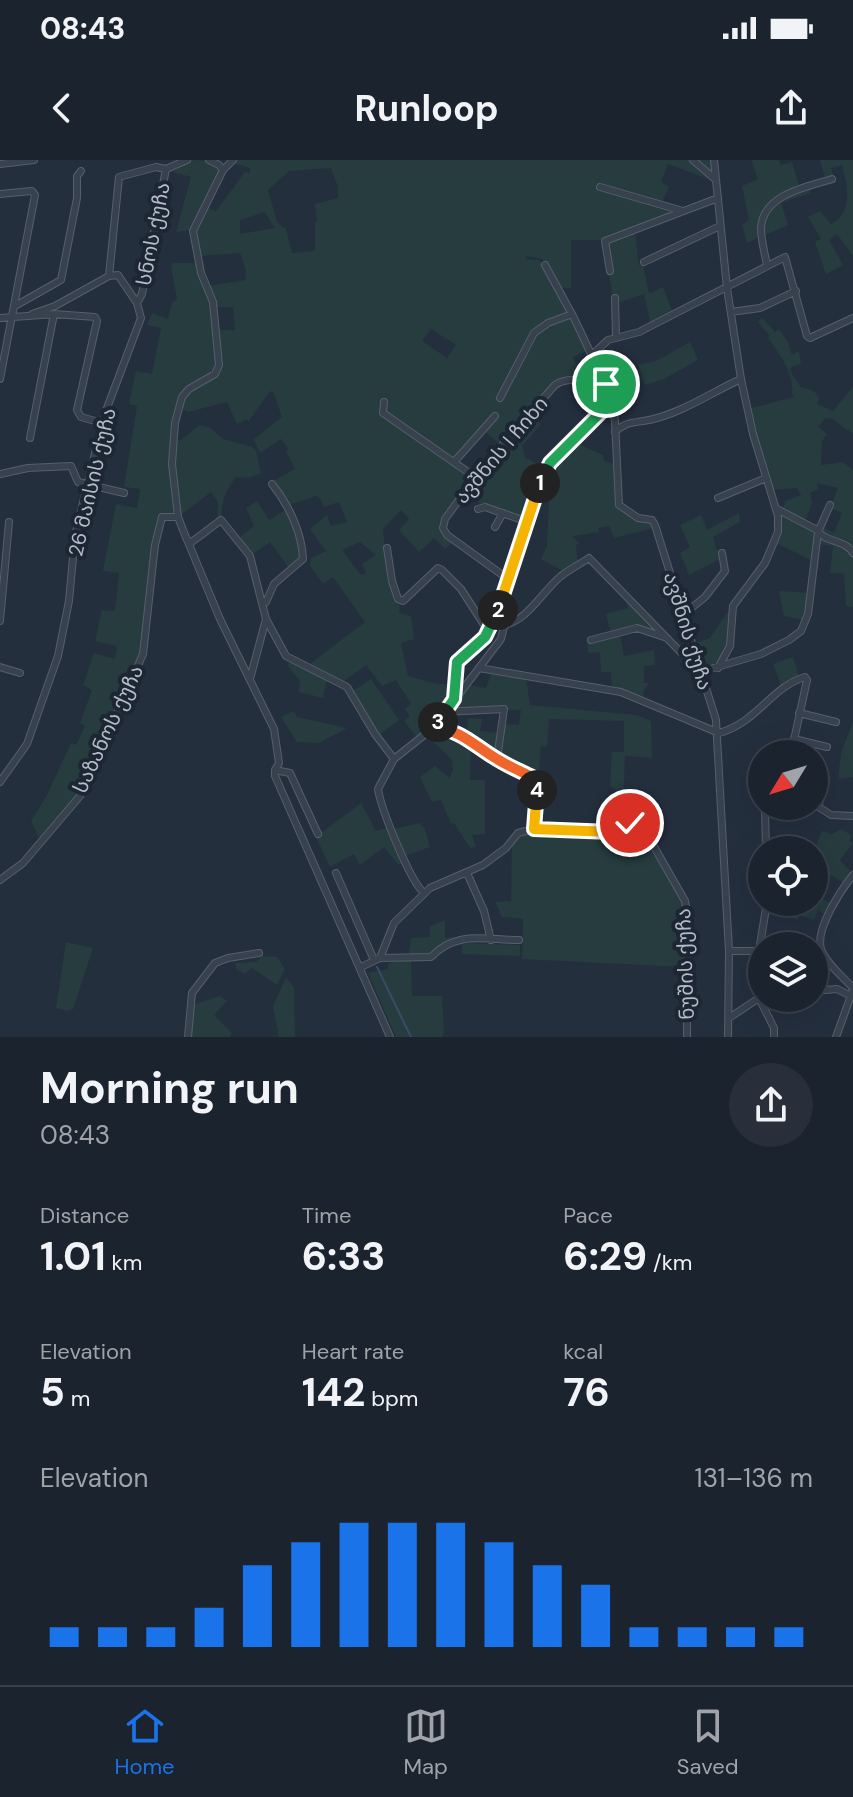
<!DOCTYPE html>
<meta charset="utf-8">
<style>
body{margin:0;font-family:"DM Sans","Noto Sans Georgian",sans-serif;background:#282f3a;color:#f1f3f6;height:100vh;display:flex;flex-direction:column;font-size:30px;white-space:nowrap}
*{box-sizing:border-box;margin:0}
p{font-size:26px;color:#a0a4aa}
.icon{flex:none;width:44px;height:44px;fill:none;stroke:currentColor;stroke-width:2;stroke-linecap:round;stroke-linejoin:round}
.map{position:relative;height:877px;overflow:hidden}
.side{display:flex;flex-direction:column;background:#1b232e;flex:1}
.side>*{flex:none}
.needle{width:52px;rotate:232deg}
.tools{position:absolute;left:748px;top:580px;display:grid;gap:16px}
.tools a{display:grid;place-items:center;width:80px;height:80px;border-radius:50%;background:#1b232e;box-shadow:0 8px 32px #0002,0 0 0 2px #39404a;font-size:40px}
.pin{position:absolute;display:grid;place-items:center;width:68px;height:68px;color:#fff;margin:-34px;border:4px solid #fff;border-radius:50%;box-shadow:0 2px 8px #0007}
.km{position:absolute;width:40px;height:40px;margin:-20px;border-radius:50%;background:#222;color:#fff;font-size:22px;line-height:40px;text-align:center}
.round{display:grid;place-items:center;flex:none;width:84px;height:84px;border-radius:42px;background:#282f3a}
.head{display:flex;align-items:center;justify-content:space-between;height:136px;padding:0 40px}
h1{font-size:44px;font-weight:700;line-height:60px}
.metrics{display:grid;grid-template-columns:repeat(3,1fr);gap:12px;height:136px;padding:8px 40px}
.metrics div{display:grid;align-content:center}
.metrics b{font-size:40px;font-weight:700}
.metrics small{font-size:22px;font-weight:400}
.metrics p{font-size:22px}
.chart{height:224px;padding:16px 40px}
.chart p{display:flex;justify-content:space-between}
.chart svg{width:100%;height:144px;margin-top:8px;stroke:#1a73e8;stroke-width:6}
.status{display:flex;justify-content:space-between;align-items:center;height:56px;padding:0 40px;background:#1b232e;direction:ltr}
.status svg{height:22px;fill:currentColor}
header{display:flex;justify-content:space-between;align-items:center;height:104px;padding:0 40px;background:#1b232e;font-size:36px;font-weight:700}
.tab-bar{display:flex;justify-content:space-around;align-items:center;height:112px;border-top:2px solid #39404a;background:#1b232e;font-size:22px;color:#a0a4aa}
.tab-bar a{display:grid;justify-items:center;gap:4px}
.tab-bar .current{color:#1a73e8}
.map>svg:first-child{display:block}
.green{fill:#263c3f;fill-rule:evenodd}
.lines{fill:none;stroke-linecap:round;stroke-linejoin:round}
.stream{stroke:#394c67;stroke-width:2}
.minor-casing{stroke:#565f6c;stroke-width:8}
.minor{stroke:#38414e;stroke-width:6}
.split-1-casing{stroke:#fff;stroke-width:16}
.split-2-casing{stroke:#fff;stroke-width:16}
.split-3-casing{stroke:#fff;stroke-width:16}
.split-4-casing{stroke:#fff;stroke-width:16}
.split-5-casing{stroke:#fff;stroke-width:16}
.split-1{stroke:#22a559;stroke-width:10}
.split-2{stroke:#f5b400;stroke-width:10}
.split-3{stroke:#22a559;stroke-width:10}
.split-4{stroke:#f0652b;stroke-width:10}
.split-5{stroke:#f5b400;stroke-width:10}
.labels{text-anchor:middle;stroke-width:8;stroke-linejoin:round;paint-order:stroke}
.street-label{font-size:20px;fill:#b4bcc9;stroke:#1d2633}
</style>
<div class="status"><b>08:43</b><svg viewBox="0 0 49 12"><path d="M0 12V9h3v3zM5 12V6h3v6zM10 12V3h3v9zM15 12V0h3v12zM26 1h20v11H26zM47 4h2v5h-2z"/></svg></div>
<header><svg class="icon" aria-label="back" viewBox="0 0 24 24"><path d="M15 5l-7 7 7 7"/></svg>Runloop<svg class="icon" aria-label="share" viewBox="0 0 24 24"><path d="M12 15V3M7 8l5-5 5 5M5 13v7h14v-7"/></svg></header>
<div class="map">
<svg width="853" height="877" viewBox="0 0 853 877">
<rect width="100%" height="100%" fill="#242f3e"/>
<!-- green -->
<path class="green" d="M188,0C201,0 213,0 221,10L191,70L176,72L191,17L173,12Z
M235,0H712L714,21L668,4L661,22L669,27L662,43L681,49L635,71L639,105H643L649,134L663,127L673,154L651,166L644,134L614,144L603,80H571V128H559L542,99L526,96V99L539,100L544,107L587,191L573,197L583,220H559L501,285L482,269L457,299L477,313L441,369L454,381L445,389L434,378L419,392L399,370L409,359L401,350L383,369C386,395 386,423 400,446L399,453L411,456L414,479L401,483L408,516L437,524H452C451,548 434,563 418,579L404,561L410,556L405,549L411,544L396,520L382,526L366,505L343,522L307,506L365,462L333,417L323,424L310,406L311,398L326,391L310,369L327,355L331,366L347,362L339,342L324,347L321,340L316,336L289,345L273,321L295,309L286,291L288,289L281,279L260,293L254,279L282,257L274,233L270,231L248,262L247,259L237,264L227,242L188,252L181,248L185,235L216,215L217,170H235L233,147H216L208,126L245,120L246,110L240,93L199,96L195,72L205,47L216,51L245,12L250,13V8L233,3ZM331,8L338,27V38L315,44L317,62L315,63V91L292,93L286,69L277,62L268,30L289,11ZM265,52L275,68L240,74V60ZM431,169L456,185L447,198L422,181ZM360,382L376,395L362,404L366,413L361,415L342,390Z
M751,0H779L781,5L792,2L799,26L825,18L820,0H853V96L837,74L829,80L843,105L826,114L815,82L821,79L808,57L820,51L831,64C853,53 848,27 842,5L831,8L836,23L810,30V33L781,43L788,65L747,83L742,65L749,60L742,26L758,19Z
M173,103H197L211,142L218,204L216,210C207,216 191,222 184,230C163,257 171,323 174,355L162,361L152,384L140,494L78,635L40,680L31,661L47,635L71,583L76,585L85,566L80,563L92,530L83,525L94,493L115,499L117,486L95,481L102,450L115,451L119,413L103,411L116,344L137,348L140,329L124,327L137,246L129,244L136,211L152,214L161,168L147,165L152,153L168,159L172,143L177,139L171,106Z
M762,158L775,172L779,169L788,182L792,195L799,191L801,204L791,207L790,211L801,227L814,231L819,238L817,244L833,251L853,227V274L832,259L825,258L818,267L827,274L822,281L821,305L843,302L853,310V447L846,446L844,414L830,413L833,386L818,384L822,367L834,373L842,353L830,348L838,328L817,323L818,329L810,333L812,343L805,362L783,349L785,341L801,335L797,328L772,330L748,248C765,246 778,240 795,237L792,234C795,215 779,193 768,178L770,176L758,162Z
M690,182L698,200L664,219L645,225L638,205L656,201Z
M574,222H603L611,246L601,250Z
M531,256L541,264L522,286L525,297L544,308L527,359L485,346L465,334Z
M199,265L209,267L223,279L252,287L256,291L261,313L248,318L236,317C226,330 222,340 221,357L217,359L218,342L211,332L181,355L174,303L176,281L181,280Z
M573,282L603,295L604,301L614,304L617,343L621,349L651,363L654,368L614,378L609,366L598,368L599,372L573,376L579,384L576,385L578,404L565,412L541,399L547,386L549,340L538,336L546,311Z
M257,341L269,360L287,349L299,381L301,399L289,408L270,382L251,395L240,377L254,366L246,348Z
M739,353L740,362L713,377L720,399L689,415L680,393L690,387L680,365L701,355L707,370Z
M781,353L817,372L813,401L776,383Z
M779,431L809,433L804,460L784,456Z
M630,442L664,477L643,468L611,474L606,454L628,448L627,444Z
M732,446L728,483L716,507L701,508L693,484L710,478Z
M620,474L624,496L654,490L655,505L644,506V523H649L644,530L643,538L612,529L611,512H601L600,492L588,493L587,481Z
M793,497L799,516L782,528L773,504Z
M290,501L327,518L323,538L299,532L300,521L287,505Z
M492,512L526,518L530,545L636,555L651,561L652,598L625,596L623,642L617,631L610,626L612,592H624V561L549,559L547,587L541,586L538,623L498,598L504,564L519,565L521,550L447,551L467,525L486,528Z
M371,519L399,560L379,575L353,531Z
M294,551L297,557L347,568L319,583L297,582L281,557Z
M457,552V570L467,571L468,558L482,559L480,571L499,573L495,593L492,595L455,570L438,566L444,554Z
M853,562V617L838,619L841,593Z
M439,570H446L471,583L470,620H485V674L472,675L476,687L470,688L454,663L451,664L441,640L432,642L420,617L435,606L449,618L453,610L452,600L428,577Z
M361,643L376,671L389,667L405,704H398L384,687L360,705L354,694L330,707L316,677Z
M420,663L425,669L430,687L405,696L394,669Z
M841,669L851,675L849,681L853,683L840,700L852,713L845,723L814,707L817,682L822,671L832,674Z
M526,671L645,676L684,745L683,807L522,799L523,759L502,757L495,742L511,741L512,684Z
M814,735L831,743L827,756L818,750L814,760L800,756L797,760L786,756L788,742H814Z
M445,760V778L452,777L431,794H409L411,778L430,777V766Z
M66,782L93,788L73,849L67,851L56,848Z
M462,783L520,785V796L462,794Z
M262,796L277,797L285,809L277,825L252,808L245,814L236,809V803L256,802Z
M411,799L412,836H442L444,872L442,877H396L368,813L388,809L389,803Z
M286,818L294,827L295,877H279L273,846Z
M220,836L227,841L214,855L232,873L229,877H190L193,845Z"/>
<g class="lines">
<!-- stream -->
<path class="stream" d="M377,807L411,877"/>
<!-- minor casing -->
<g class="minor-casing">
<path id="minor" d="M209,0L219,5L223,10L193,71L201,113L213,142L219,205L215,214L189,229L182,237L175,263L172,304L178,357L183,370L220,459L274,569L279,603L275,610V616L390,877
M693,0L716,20
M714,0L727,128L741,219L753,274L778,356V372L765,403L733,446L730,486L718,508
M0,4L34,0
M166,9L187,0
M223,10L233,0
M600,27L683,51
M0,34L32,31L35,35L0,219
M644,102L720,66
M545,105L574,158L610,234L615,261L619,345L638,358L652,360L655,365L716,560L729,791L728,877
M767,106C765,94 761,80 761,68C763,34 807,27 832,19
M610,111L605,81L718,38
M109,116L119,17L156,7L166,9L142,134L137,143
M615,138L616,176
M15,146L61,120L77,38V16L81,11
M731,152L760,148L796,131
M0,158L54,154L95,157L97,161L77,250L81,257L102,263
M591,196L608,180L639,172L785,97L807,176L810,178L853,158
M500,238L534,173L548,163L572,154
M384,242L383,253L475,317
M615,272C626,261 635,263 649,260C682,253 710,233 741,219
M30,278L54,154
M455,301L495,256
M0,314L28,308L71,306L78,322L124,333
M718,338L766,318
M478,349L485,347L528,362
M777,349L817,370C825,383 845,379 853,393
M495,367L503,353
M189,384L221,360L250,396L266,459L286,496L347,527L375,574L394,599
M387,388L392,421L398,439L403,441L438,408L442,410L461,429L488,471
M508,419L447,375L443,368L445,359L483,307L555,225C569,215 587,224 604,220
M266,442L274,424L303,399C302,372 288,344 272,324
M684,454L705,437L725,411L722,393
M0,461L9,362
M491,466C525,469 538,435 561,416C570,409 580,404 589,398L697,509
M591,480L637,468L667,478
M0,507L20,513
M479,508L501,479L504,467
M700,512L761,494L789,480L801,471L808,454L818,372L830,345
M250,519L266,459
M454,539L457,502L488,471L498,449L542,315L550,303L603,250L607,247L612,248
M444,552L504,549L497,599
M799,553L836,562
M434,568L454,571L495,598L532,617L537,630L534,669
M794,579L827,587
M275,610L290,613L318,674
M814,612L824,614L826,619L818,647
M0,622L27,584L58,496L69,441L75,376L104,256L141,158L137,143L118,115L109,116L55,146L32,154
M814,644L831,655L853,656
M765,652L766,690
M336,713L374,800
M467,713L484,751L491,780
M853,715C841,730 815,769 821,789C826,803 843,817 853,828
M0,720L23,703L80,636L134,515L143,494L155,385L162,357H178
M424,733C410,721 381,649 378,629L394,599L433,568L479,508L621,532L719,573C758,562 771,527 805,517L807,520L791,594
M729,791H759L767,742
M380,798L394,763L430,728L483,705L506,688L518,673L534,669L612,672L618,660L644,669L685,741L687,752V877
M361,807L380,798L431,797C457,770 485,780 519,780
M814,831L837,829L851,836
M759,838L774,868V877
M729,858L762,836
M188,877L192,833L215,803L228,798L259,793
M836,877L853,830"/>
</g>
<!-- minor -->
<use href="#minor" class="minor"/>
</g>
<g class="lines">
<!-- split-1 casing -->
<g class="split-1-casing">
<path id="split-1" d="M540,323L550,303L603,250L607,247L612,248L606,224"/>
</g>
<!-- split-2 casing -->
<g class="split-2-casing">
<path id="split-2" d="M498,450L540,323"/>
</g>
<!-- split-3 casing -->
<g class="split-3-casing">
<path id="split-3" d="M438,562L454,539L457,502L485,477L498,450"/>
</g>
<!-- split-4 casing -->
<g class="split-4-casing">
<path id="split-4" d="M438,562L433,568C459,568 476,587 497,599C508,606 520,611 532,617L537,630"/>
</g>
<!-- split-5 casing -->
<g class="split-5-casing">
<path id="split-5" d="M537,630L534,669L612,672L618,660L630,663"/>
</g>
<!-- split-1 -->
<use href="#split-1" class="split-1"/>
<!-- split-2 -->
<use href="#split-2" class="split-2"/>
<!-- split-3 -->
<use href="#split-3" class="split-3"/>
<!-- split-4 -->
<use href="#split-4" class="split-4"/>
<!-- split-5 -->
<use href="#split-5" class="split-5"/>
</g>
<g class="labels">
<!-- street labels -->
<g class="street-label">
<text transform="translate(153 74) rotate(-79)" y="7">სნოს ქუჩა</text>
<text transform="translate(501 290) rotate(-50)" y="7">ავშნის I ჩიხი</text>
<text transform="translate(92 322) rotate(-77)" y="7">26 მაისის ქუჩა</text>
<text transform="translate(688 471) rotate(73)" y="7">ავშნის ქუჩა</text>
<text transform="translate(108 569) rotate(-65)" y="7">საზანოს ქუჩა</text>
<text transform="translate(685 804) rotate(-92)" y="7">ნუშის ქუჩა</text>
</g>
</g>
</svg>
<div class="tools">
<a><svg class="needle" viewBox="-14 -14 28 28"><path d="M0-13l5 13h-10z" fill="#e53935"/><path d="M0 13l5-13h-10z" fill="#a0a4aa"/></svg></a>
<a><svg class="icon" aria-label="locate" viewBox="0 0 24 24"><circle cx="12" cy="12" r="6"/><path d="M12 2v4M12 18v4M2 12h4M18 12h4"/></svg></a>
<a><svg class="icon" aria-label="layers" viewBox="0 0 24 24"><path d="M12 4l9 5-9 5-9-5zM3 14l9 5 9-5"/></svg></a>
</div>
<div class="pin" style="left:606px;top:224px;background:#1e9e55"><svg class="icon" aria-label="arrive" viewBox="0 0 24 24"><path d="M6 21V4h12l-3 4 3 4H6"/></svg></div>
<div class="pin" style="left:630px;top:663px;background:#d93025"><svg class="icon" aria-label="check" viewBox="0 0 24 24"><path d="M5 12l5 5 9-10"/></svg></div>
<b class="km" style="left:540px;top:323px">1</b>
<b class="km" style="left:498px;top:450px">2</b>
<b class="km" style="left:438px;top:562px">3</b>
<b class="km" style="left:537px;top:630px">4</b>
</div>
<section class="side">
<div class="head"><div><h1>Morning run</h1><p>08:43</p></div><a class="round"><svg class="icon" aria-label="share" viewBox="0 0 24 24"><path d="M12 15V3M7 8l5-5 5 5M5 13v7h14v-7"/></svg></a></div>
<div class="metrics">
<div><p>Distance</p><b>1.01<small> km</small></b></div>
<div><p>Time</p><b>6:33</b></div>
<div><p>Pace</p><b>6:29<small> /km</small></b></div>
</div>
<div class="metrics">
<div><p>Elevation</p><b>5<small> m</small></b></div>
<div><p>Heart rate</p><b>142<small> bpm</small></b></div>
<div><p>kcal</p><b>76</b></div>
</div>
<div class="chart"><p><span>Elevation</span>131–136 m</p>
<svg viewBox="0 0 160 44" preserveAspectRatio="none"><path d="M5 44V38M15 44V38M25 44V38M35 44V32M45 44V19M55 44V12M65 44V6M75 44V6M85 44V6M95 44V12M105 44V19M115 44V25M125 44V38M135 44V38M145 44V38M155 44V38"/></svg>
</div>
</section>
<nav class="tab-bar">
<a class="current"><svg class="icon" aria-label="home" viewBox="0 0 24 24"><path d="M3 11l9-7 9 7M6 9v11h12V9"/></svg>Home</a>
<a><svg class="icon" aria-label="map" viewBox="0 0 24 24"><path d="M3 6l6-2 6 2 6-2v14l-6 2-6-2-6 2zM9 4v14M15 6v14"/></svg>Map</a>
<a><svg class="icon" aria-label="saved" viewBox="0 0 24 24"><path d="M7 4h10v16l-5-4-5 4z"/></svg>Saved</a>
</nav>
